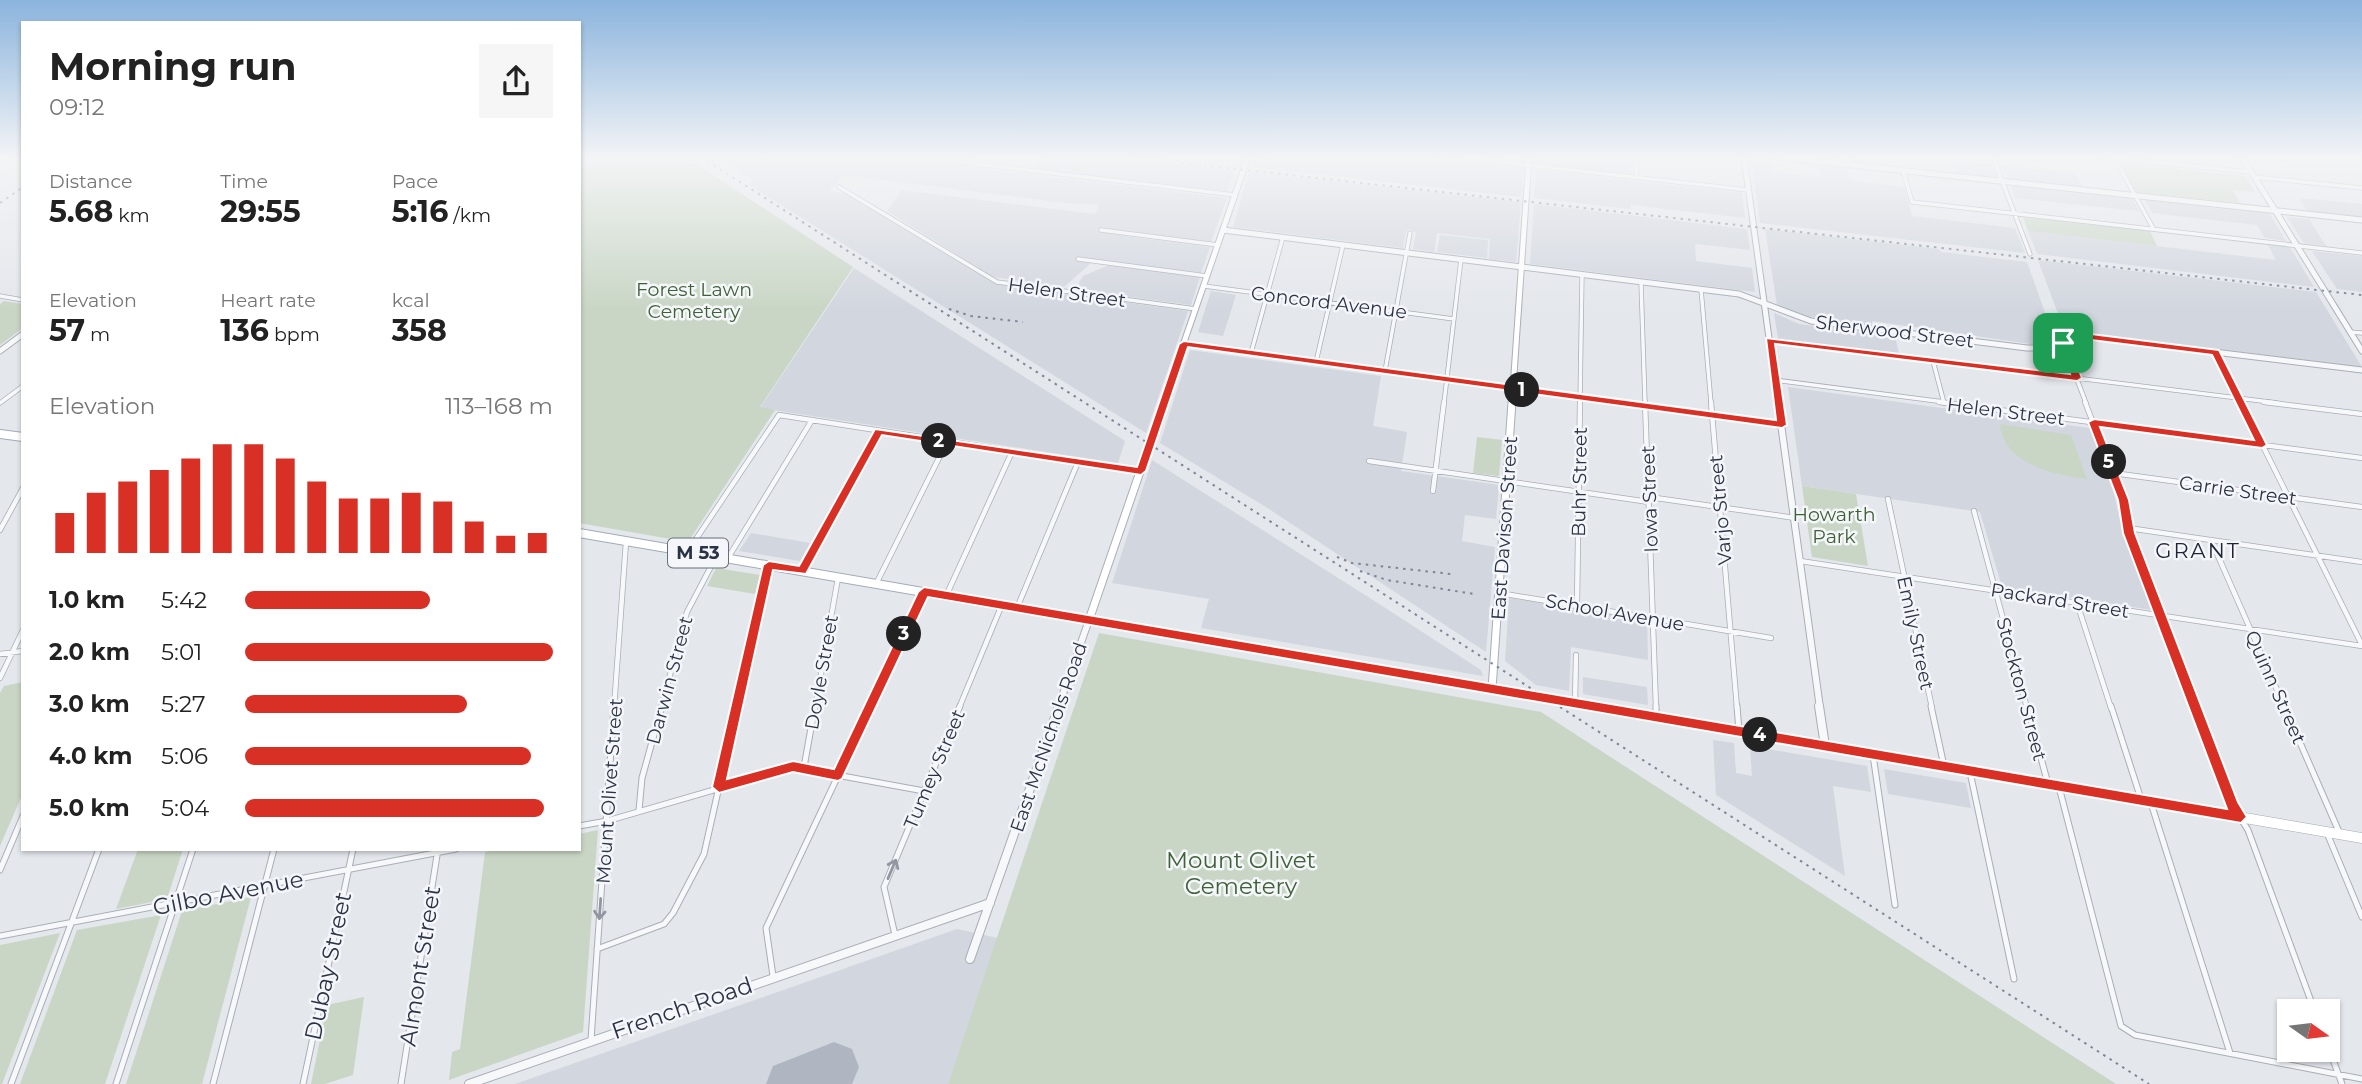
<!DOCTYPE html>
<meta charset="utf-8">
<style>
body{margin:0;font-family:Montserrat,sans-serif;background:#f6f6f6;color:#222;height:100vh;display:flex;flex-direction:column;font-size:26px;white-space:nowrap}
*{box-sizing:border-box;margin:0}
p{font-size:23px;color:#767676}
.icon{flex:none;width:38px;height:38px;fill:none;stroke:currentColor;stroke-width:2;stroke-linecap:round;stroke-linejoin:round}
.map{position:relative;flex:1;overflow:hidden}
.drawer{position:absolute;left:21px;top:21px;width:560px;height:830px;display:flex;flex-direction:column;background:#fff;border-radius:0px;box-shadow:0 2px 5px #0004}
.drawer>*{flex:none}
.needle{width:46px;rotate:104deg}
.tools{position:absolute;left:2277px;top:999px;display:grid;gap:14px}
.tools a{display:grid;place-items:center;width:63px;height:63px;border-radius:0px;background:#fff;box-shadow:0 2px 5px #0004;font-size:35px}
.pin{position:absolute;display:grid;place-items:center;width:60px;height:60px;color:#fff;margin:-30px;border-radius:14px;box-shadow:0 4px 10px #0006}
.km{position:absolute;width:35px;height:35px;margin:-18px;border-radius:50%;background:#222;color:#fff;font-size:19px;line-height:35px;text-align:center}
.round{display:grid;place-items:center;flex:none;width:74px;height:74px;border-radius:0px;background:#f6f6f6}
.summary{display:flex;align-items:center;justify-content:space-between;height:119px;padding:0 28px}
h1{font-size:38px;font-weight:700;line-height:52px}
.figures{display:grid;grid-template-columns:repeat(3,1fr);gap:10px;height:119px;padding:7px 28px}
.figures div{display:grid;align-content:center}
.figures b{font-size:30px;font-weight:700}
.figures small{font-size:19px;font-weight:400}
.figures p{font-size:19px}
.chart{height:196px;padding:14px 28px}
.chart p{display:flex;justify-content:space-between}
.chart svg{width:100%;height:126px;margin-top:7px;stroke:#d93025;stroke-width:6}
ul{padding:0 28px;list-style:none;font-size:23px}
li{display:grid;grid-template-columns:112px 84px 1fr;align-items:center;height:52px}
li i{height:18px;border-radius:9px;background:#d93025}
.map>svg:first-child{display:block}
.built{fill:#d2d6de}
.green{fill:#c9d6c5}
.lines{fill:none;stroke-linecap:round;stroke-linejoin:round}
.runway{fill:#b0b6c1;fill-rule:evenodd}
.minor-far2-casing{stroke:#a9aeb7;stroke-width:5}
.minor-far1-casing{stroke:#a9aeb7;stroke-width:6}
.minor-casing{stroke:#a9aeb7;stroke-width:7}
.tertiary-far2-casing{stroke:#a9aeb7;stroke-width:7}
.tertiary-far1-casing{stroke:#a9aeb7;stroke-width:8}
.tertiary-casing{stroke:#a9aeb7;stroke-width:10}
.secondary-far1-casing{stroke:#a9aeb7;stroke-width:7}
.secondary-casing{stroke:#a9aeb7;stroke-width:9}
.primary-far1-casing{stroke:#a3abb8;stroke-width:10}
.primary-casing{stroke:#a3abb8;stroke-width:11}
.minor-far2{stroke:#f7f8fa;stroke-width:3.5}
.minor-far1{stroke:#f7f8fa;stroke-width:4.5}
.minor{stroke:#f7f8fa;stroke-width:5}
.tertiary-far2{stroke:#f7f8fa;stroke-width:5}
.tertiary-far1{stroke:#f7f8fa;stroke-width:6}
.tertiary{stroke:#f7f8fa;stroke-width:8}
.secondary-far1{stroke:#fff;stroke-width:5}
.secondary{stroke:#fff;stroke-width:7}
.primary-far1{stroke:#fff;stroke-width:8}
.primary{stroke:#fff;stroke-width:10}
.rail{stroke:#7d8696;stroke-width:2;stroke-dasharray:2.5 5;stroke-linecap:butt}
.oneway{stroke:#9196a0}
.route{fill:#d93025;stroke:#fff;stroke-width:2;fill-rule:evenodd}
.labels{text-anchor:middle;stroke-width:5;stroke-linejoin:round;paint-order:stroke}
.shield{fill:#f4f6f9;stroke:#676e7b;stroke-width:2}
.shield-label{font-size:18px;font-weight:bold;fill:#2b3445}
.park-label{font-size:19px;fill:#3f6138;stroke:#f4f6f9}
.street-label{font-size:19px;fill:#2b3445;stroke:#f4f6f9}
.neighbourhood-label{font-size:21px;letter-spacing:2px;fill:#1d2536;stroke:#f4f6f9}
.near-park-label{font-size:23px;fill:#3f6138;stroke:#f4f6f9}
.near-street-label{font-size:23px;fill:#2b3445;stroke:#f4f6f9}
</style>
<div class="map">
<svg width="2362" height="1084" viewBox="0 0 2362 1084">
<rect width="100%" height="100%" fill="#e4e7ec"/>
<!-- built -->
<path class="built" d="M716,157H974L969,167L1227,198L1211,242L1127,231L1124,236L1210,247L1201,273L1076,257L1077,261L1091,263L1064,287L993,277L887,211L901,190L1095,214L1099,205L1066,203L843,175L830,191L844,193L995,284L1188,311L1146,433L749,185L753,180Z
M1042,157H1114L1234,171L1227,191L1035,169Z
M1257,157H1423L1523,168L1521,197L1254,167Z
M1535,157H1598L1631,161L1632,174L1535,163Z
M1751,158L1769,160L1772,172L1820,177L1818,165L1847,168L1850,180L1822,177L1904,187L1912,216L2015,228L2025,253L1760,223Z
M1951,159L1991,164L1997,178L1956,173Z
M2002,165L2076,173L2082,187L2007,179Z
M1536,170L1742,193L1745,218L1631,205V209L1534,198Z
M1249,172L1521,202L1516,262L1489,259L1490,239L1437,233L1434,252L1413,249L1416,233L1410,229L1406,232L1403,248L1233,227Z
M2011,186L2133,199L2139,211L2015,198Z
M2299,198L2362,204V217L2307,211Z
M2145,200L2270,214L2286,241L2265,238L2257,225L2152,213Z
M1534,204L1747,229L1750,250L1695,244L1696,261L1752,268L1755,292L1530,264Z
M2287,217L2309,219L2326,246L2304,243Z
M1765,229L1939,249L1941,252L2027,262L2055,341L2037,345L1872,321V325L1805,316L1777,305Z
M2028,231L2276,260L2268,245L2290,247L2314,287L2037,254Z
M1440,235L1488,240L1487,258L1437,252Z
M2312,251L2362,256V292L2337,289Z
M2038,260L2316,292L2362,367L2064,330Z
M1109,265L1200,277L1191,305L1085,291L1080,287L1079,282L1083,276Z
M854,268L1125,441L1118,463L760,408Z
M1211,291L1236,295L1223,336L1198,332Z
M1774,313L1799,324L1895,336L1899,354L1778,338Z
M1190,350L1381,376L1373,426L1407,432L1401,471L1499,485L1496,519L1465,515L1462,541L1495,547L1486,652L1266,507L1160,443Z
M1788,387L2090,428L2114,494L2123,533L2152,610L2002,587L1980,512L1802,486Z
M1152,460L1387,609L1481,670L1483,676L1201,628L1209,599L1112,583Z
M751,533L810,543L800,561L739,551Z
M1509,598L1647,619L1648,660L1571,647L1569,691L1536,685L1505,661Z
M1583,677L1647,687L1648,705L1583,694Z
M1713,740L1734,743L1736,773L1752,776L1750,746L1867,766L1871,792L1833,786L1845,876L1716,795Z
M1884,769L1966,783L1971,808L1888,794Z
M957,929L998,938L948,1084H515Z"/>
<!-- green -->
<path class="green" d="M579,157H647L695,163L853,267L760,407L775,410L688,542L579,523Z
M2121,163L2245,176L2255,192L2233,190L2240,203L2136,192Z
M2023,217L2150,231L2157,246L2028,231Z
M4,301L23,304V328L0,345V304Z
M2000,424L2071,435L2087,479C2055,475 2003,464 2000,424Z
M1477,437L1502,440L1499,476L1473,473Z
M1802,486L1856,494L1868,566L1812,557Z
M716,568L760,575L755,594L707,586Z
M1099,633L1541,712L2116,1084H948Z
M23,682V793L0,846V693L4,686Z
M598,830L583,1032L449,1080L452,1052L460,1049L485,852L502,849H579V834Z
M138,849H183L167,899L116,909Z
M251,897L202,1084H126L182,911Z
M161,915L105,1084H20L77,930Z
M60,933L2,1084H0V945Z
M364,997L353,1075L325,1084H311L327,1005Z"/>
<g class="lines">
<!-- runway -->
<path class="runway" d="M834,1042L852,1049L859,1067L852,1084H766L773,1066Z"/>
<!-- minor-far2 casing -->
<g class="minor-far2-casing">
<path id="minor-far2" d="M1455,157L1748,190
M1636,157L1637,177
M1851,157L1852,165
M1993,157L2030,254
M2098,157L2251,172
M2114,157L2153,228
M959,162L1235,195
M1903,171L1912,202L2362,253
M2254,177L2362,188
M839,187L997,282L1196,309
M1101,230L1218,245
M1078,259L1207,276
M1641,282L1645,403
M1204,286L1454,319
M1701,289L1711,403
M0,296L23,300
M2053,317L2086,403
M2350,332L2362,333
M1770,340L2278,403
M1184,344L1622,403
M2216,352L2242,403
M1251,353L1283,237
M1933,361L1944,403
M1316,362L1343,245
M1385,371L1410,233
M1775,380L1952,403
M0,403L23,386
M1444,403L1461,259
M1580,403L1582,274"/>
</g>
<!-- minor-far1 casing -->
<g class="minor-far1-casing">
<path id="minor-far1" d="M1610,402L1781,425
M1645,402L1656,708
M1711,402L1737,708
M1939,402L2362,458
M2085,402L2123,500L2129,533L2195,708
M2241,402L2362,645
M2264,402L2362,414
M1369,461L1649,502
M2113,473L2362,507
M1433,491L1444,402
M1649,497L1795,518
M1888,499L1932,708
M1974,511L2027,708
M2128,528L2362,562
M0,530L23,488
M2211,540L2285,708
M688,551L779,415L1140,471
M728,558L812,420
M1800,561L2362,646
M802,571L879,431
M876,584L947,442
M1499,593L1771,638
M946,596L1012,452
M2077,603L2111,708
M1577,605L1580,402
M1017,608L1078,462
M0,654L23,651
M0,678L23,630
M1575,703L1576,655
M614,708L626,542
M661,708L687,612L716,557
M737,708L768,566
M815,708L838,578
M870,708L924,593
M959,708L1001,607"/>
</g>
<!-- minor casing -->
<g class="minor-casing">
<path id="minor" d="M1656,706V717
M1737,706L1739,731
M1931,706L1944,766
M2027,706L2048,784
M2111,706L2141,799
M2195,706L2232,805L2248,830L2315,1012
M2284,706L2340,834
M1873,755L1895,905
M804,767L815,706
M1970,772L2014,979
M2059,787L2121,1026L2135,1035L2362,1079
M2151,803L2230,1053
M639,810L642,778L662,706
M579,826L607,821L793,767L924,791
M2327,833L2362,917
M0,870L23,816
M895,935L884,887L960,706
M0,936L456,849
M597,949L664,924L673,913L704,854L737,706
M773,976L766,928L871,706
M591,1040L614,706
M2328,1046L2342,1084
M11,1084L99,849
M116,1084L193,849
M213,1084L274,849
M303,1084L353,849
M401,1084L438,849"/>
</g>
<!-- tertiary-far2 casing -->
<g class="tertiary-far2-casing">
<path id="tertiary-far2" d="M1744,157L1778,403
M1777,157L2362,220
M2242,157L2362,351
M1223,230L1739,294L1811,321L2027,348H2045L2091,337L2362,370
M0,351L23,334"/>
</g>
<!-- tertiary-far1 casing -->
<g class="tertiary-far1-casing">
<path id="tertiary-far1" d="M1778,402L1820,708
M1058,708L1089,620"/>
</g>
<!-- tertiary casing -->
<g class="tertiary-casing">
<path id="tertiary" d="M1819,706L1825,746
M970,959L1059,706
M469,1084L990,903"/>
</g>
<!-- secondary-far1 casing -->
<g class="secondary-far1-casing">
<path id="secondary-far1" d="M1163,403L1248,157
M1512,403L1529,157"/>
</g>
<!-- secondary casing -->
<g class="secondary-casing">
<path id="secondary" d="M1089,620L1164,402
M1492,689L1512,402"/>
</g>
<!-- primary-far1 casing -->
<g class="primary-far1-casing">
<path id="primary-far1" d="M0,434L23,437
M579,533L1600,708"/>
</g>
<!-- primary casing -->
<g class="primary-casing">
<path id="primary" d="M1590,706L2362,838"/>
</g>
<!-- minor-far2 -->
<use href="#minor-far2" class="minor-far2"/>
<!-- minor-far1 -->
<use href="#minor-far1" class="minor-far1"/>
<!-- minor -->
<use href="#minor" class="minor"/>
<!-- tertiary-far2 -->
<use href="#tertiary-far2" class="tertiary-far2"/>
<!-- tertiary-far1 -->
<use href="#tertiary-far1" class="tertiary-far1"/>
<!-- tertiary -->
<use href="#tertiary" class="tertiary"/>
<!-- secondary-far1 -->
<use href="#secondary-far1" class="secondary-far1"/>
<!-- secondary -->
<use href="#secondary" class="secondary"/>
<!-- primary-far1 -->
<use href="#primary-far1" class="primary-far1"/>
<!-- primary -->
<use href="#primary" class="primary"/>
<!-- rail -->
<path class="rail" d="M701,157L2149,1084
M1129,157L2362,295
M0,203L23,187
M949,309L971,316L1023,322
M1337,557L1352,563L1451,574
M1360,571L1387,580L1474,594"/>
</g>
<!-- one-way arrows -->
<defs><path id="oneway-shaft" d="M-6 0H5M1.5-3L5.5 0L1.5 3" fill="none" stroke-width="1.6" stroke-linecap="round" stroke-linejoin="round" transform="scale(1.75)"/></defs>
<g class="oneway">
<use href="#oneway-shaft" transform="translate(892 869) rotate(-67)"/>
<use href="#oneway-shaft" transform="translate(600 909) rotate(94)"/>
</g>
<!-- sky -->
<linearGradient id="sky" x2="0" y2="1"><stop stop-color="#8bb4dd"/><stop offset="0.51" stop-color="#f3f4f6"/><stop offset="1" stop-color="#f3f4f6" stop-opacity="0"/></linearGradient>
<rect width="2362" height="309" fill="url(#sky)"/>
<!-- route -->
<path class="route" d="M2091,334L2219,350L2267,445L2262,448L2100,427L2129,500L2135,533L2238,802L2247,817L2241,823L928,597L842,779L838,781L793,772L719,793L712,787L763,565L769,561L799,566L875,429L1137,467L1179,344L1184,341L1776,420L1766,338L2070,374L2058,343ZM2091,340L2212,355L2254,440L2094,419L2088,422L2118,500L2123,533L2227,809L924,587L918,592L834,769L793,761L727,779L773,570L806,574L882,435L1141,475L1146,471L1188,347L1782,428L1787,425L1775,344L2077,381L2082,378L2069,345Z"/>
<g class="labels">
<!-- shield labels -->
<rect class="shield" x="668" y="538.5" width="60" height="29" rx="5"/>
<g class="shield-label">
<text x="698" y="559">M 53</text>
</g>
<!-- park labels -->
<g class="park-label">
<text x="694" y="296">Forest Lawn<tspan x="694" dy="22">Cemetery</tspan></text>
<text x="1834" y="521">Howarth<tspan x="1834" dy="22">Park</tspan></text>
</g>
<!-- street labels -->
<g class="street-label">
<text transform="translate(1067 292) rotate(8)" y="7">Helen Street</text>
<text transform="translate(1329 302) rotate(7)" y="7">Concord Avenue</text>
<text transform="translate(1895 331) rotate(7)" y="7">Sherwood Street</text>
<text transform="translate(2006 411) rotate(7)" y="7">Helen Street</text>
<text transform="translate(1579 482) rotate(-89)" y="7">Buhr Street</text>
<text transform="translate(2238 490) rotate(8)" y="7">Carrie Street</text>
<text transform="translate(1649 499) rotate(-92)" y="7">Iowa Street</text>
<text transform="translate(1720 510) rotate(-95)" y="7">Varjo Street</text>
<text transform="translate(1504 528) rotate(-86)" y="7">East Davison Street</text>
<text transform="translate(2060 600) rotate(9)" y="7">Packard Street</text>
<text transform="translate(1615 612) rotate(10)" y="7">School Avenue</text>
<text transform="translate(1916 633) rotate(78)" y="7">Emily Street</text>
<text transform="translate(821 672) rotate(-80)" y="7">Doyle Street</text>
<text transform="translate(669 680) rotate(-75)" y="7">Darwin Street</text>
<text transform="translate(2276 687) rotate(66)" y="7">Quinn Street</text>
<text transform="translate(2022 689) rotate(75)" y="7">Stockton Street</text>
<text transform="translate(1048 737) rotate(-71)" y="7">East McNichols Road</text>
<text transform="translate(934 769) rotate(-67)" y="7">Tumey Street</text>
<text transform="translate(609 791) rotate(-86)" y="7">Mount Olivet Street</text>
</g>
<!-- neighbourhood labels -->
<g class="neighbourhood-label">
<text x="2198" y="558">GRANT</text>
</g>
<!-- near-park labels -->
<g class="near-park-label">
<text x="1241" y="868">Mount Olivet<tspan x="1241" dy="26">Cemetery</tspan></text>
</g>
<!-- near-street labels -->
<g class="near-street-label">
<text transform="translate(228 893) rotate(-11)" y="8">Gilbo Avenue</text>
<text transform="translate(328 966) rotate(-78)" y="8">Dubay Street</text>
<text transform="translate(420 966) rotate(-81)" y="8">Almont Street</text>
<text transform="translate(682 1008) rotate(-19)" y="8">French Road</text>
</g>
</g>
</svg>
<div class="tools">
<a><svg class="needle" viewBox="-14 -14 28 28"><path d="M0-13l5 13h-10z" fill="#e53935"/><path d="M0 13l5-13h-10z" fill="#767676"/></svg></a>
</div>
<div class="pin" style="left:2063px;top:343px;background:#1e9e55"><svg class="icon" aria-label="arrive" viewBox="0 0 24 24"><path d="M6 21V4h12l-3 4 3 4H6"/></svg></div>
<b class="km" style="left:1522px;top:390px">1</b>
<b class="km" style="left:939px;top:441px">2</b>
<b class="km" style="left:904px;top:634px">3</b>
<b class="km" style="left:1760px;top:735px">4</b>
<b class="km" style="left:2109px;top:462px">5</b>
<section class="drawer">
<div class="summary"><div><h1>Morning run</h1><p>09:12</p></div><a class="round"><svg class="icon" aria-label="share" viewBox="0 0 24 24"><path d="M12 15V3M7 8l5-5 5 5M5 13v7h14v-7"/></svg></a></div>
<div class="figures">
<div><p>Distance</p><b>5.68<small> km</small></b></div>
<div><p>Time</p><b>29:55</b></div>
<div><p>Pace</p><b>5:16<small> /km</small></b></div>
</div>
<div class="figures">
<div><p>Elevation</p><b>57<small> m</small></b></div>
<div><p>Heart rate</p><b>136<small> bpm</small></b></div>
<div><p>kcal</p><b>358</b></div>
</div>
<div class="chart"><p><span>Elevation</span>113–168 m</p>
<svg viewBox="0 0 160 44" preserveAspectRatio="none"><path d="M5 44V30M15 44V23M25 44V19M35 44V15M45 44V11M55 44V6M65 44V6M75 44V11M85 44V19M95 44V25M105 44V25M115 44V23M125 44V26M135 44V33M145 44V38M155 44V37"/></svg>
</div>
<ul>
<li><b>1.0 km</b>5:42<i style="width:60%"></i></li>
<li><b>2.0 km</b>5:01<i style="width:100%"></i></li>
<li><b>3.0 km</b>5:27<i style="width:72%"></i></li>
<li><b>4.0 km</b>5:06<i style="width:93%"></i></li>
<li><b>5.0 km</b>5:04<i style="width:97%"></i></li>
</ul>
</section>
</div>
